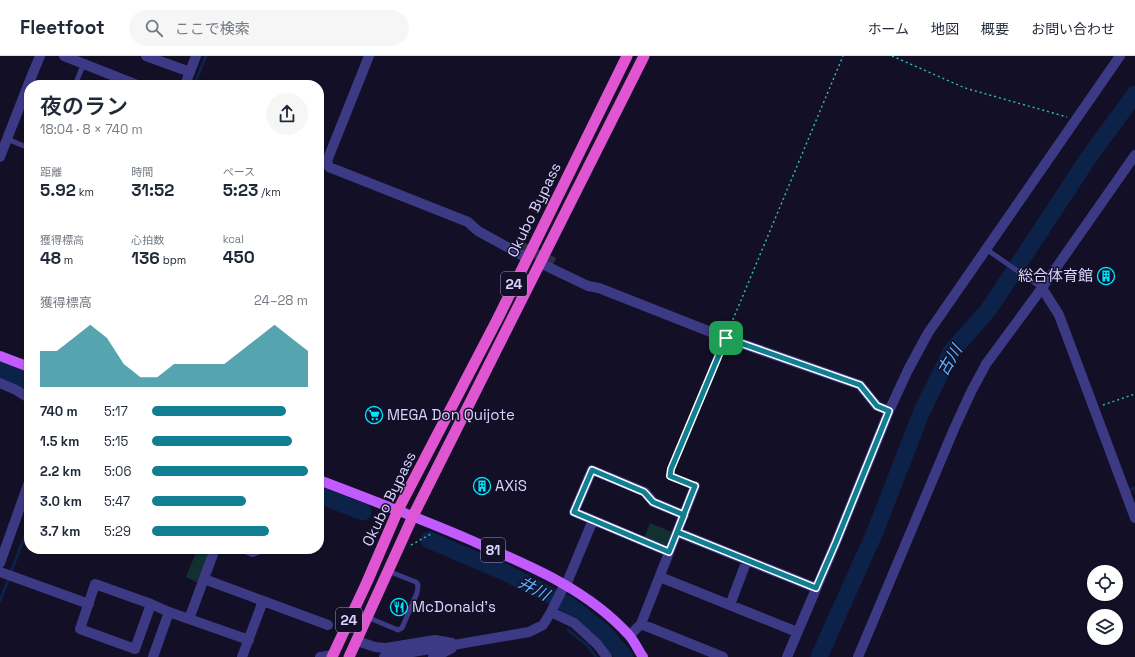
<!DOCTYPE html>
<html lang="ja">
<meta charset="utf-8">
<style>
body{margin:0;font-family:"Space Grotesk","Noto Sans JP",sans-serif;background:#f6f6f7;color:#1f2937;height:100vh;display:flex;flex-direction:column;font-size:15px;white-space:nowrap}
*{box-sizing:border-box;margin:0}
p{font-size:13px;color:#747a83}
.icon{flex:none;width:22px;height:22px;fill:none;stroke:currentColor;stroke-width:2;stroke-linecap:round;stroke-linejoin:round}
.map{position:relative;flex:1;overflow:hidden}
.sheet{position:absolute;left:24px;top:24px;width:300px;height:474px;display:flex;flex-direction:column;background:#fff;border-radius:16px;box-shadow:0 1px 3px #0004}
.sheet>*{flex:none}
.controls{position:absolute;left:1087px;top:509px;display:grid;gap:8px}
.controls a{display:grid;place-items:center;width:36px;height:36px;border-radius:50%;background:#fff;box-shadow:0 1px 3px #0004;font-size:20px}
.pin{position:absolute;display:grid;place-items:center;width:34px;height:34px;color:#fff;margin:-17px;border-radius:8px;box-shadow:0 2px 6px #0006}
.round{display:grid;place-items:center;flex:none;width:42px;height:42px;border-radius:21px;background:#f6f6f7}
.head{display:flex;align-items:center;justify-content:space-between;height:68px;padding:0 16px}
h1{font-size:22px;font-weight:600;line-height:30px}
.stats{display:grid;grid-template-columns:repeat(3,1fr);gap:6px;height:68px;padding:4px 16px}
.stats div{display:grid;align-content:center}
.stats b{font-size:17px;font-weight:600}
.stats small{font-size:11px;font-weight:400}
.stats p{font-size:11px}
.chart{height:112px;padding:8px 16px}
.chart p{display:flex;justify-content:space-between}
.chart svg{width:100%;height:72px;margin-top:4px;fill:#117e91;opacity:.7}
ul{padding:0 16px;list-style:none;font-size:13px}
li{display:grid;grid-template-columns:64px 48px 1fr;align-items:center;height:30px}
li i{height:10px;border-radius:5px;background:#117e91}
header{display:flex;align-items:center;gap:24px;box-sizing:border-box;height:56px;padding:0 20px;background:#fff;border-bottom:1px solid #e0e1e3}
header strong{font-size:19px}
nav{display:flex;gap:22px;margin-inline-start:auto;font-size:14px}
.search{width:280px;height:36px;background:#f6f6f7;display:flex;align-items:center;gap:10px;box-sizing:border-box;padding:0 14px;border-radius:22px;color:#747a83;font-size:15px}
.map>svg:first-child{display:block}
.green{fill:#12302f}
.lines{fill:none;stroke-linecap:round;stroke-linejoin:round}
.stream{stroke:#0c2248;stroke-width:3}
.river{stroke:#0c2248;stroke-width:17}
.minor-tunnel{stroke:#312d47;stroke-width:10;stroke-dasharray:10 5;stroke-linecap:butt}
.path{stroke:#2fb8b0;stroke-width:1.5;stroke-dasharray:2 3;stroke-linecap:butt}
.service{stroke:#3d3a85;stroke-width:5}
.minor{stroke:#3d3a85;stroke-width:10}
.tertiary{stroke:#3d3a85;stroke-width:10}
.primary{stroke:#c25bff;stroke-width:10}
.trunk{stroke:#e055d1;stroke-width:11}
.route-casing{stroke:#fff;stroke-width:8}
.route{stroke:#117e91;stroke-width:5}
.labels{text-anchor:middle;stroke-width:3;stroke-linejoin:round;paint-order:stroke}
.shield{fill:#130f26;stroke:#9e99be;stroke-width:1}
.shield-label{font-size:14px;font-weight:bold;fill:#d9d4ff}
.street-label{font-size:15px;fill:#d9d4ff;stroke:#130f26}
.poi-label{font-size:15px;fill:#d9d4ff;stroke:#130f26;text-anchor:start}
.water-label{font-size:16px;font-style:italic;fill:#62b6ff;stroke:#130f26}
</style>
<header>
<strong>Fleetfoot</strong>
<div class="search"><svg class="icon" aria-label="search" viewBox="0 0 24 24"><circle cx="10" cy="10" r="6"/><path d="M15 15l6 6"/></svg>ここで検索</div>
<nav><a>ホーム</a><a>地図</a><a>概要</a><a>お問い合わせ</a></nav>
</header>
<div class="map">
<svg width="1135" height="601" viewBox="0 0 1135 601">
<rect width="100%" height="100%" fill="#130f26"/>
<!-- green -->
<path class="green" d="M650,467L674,477L667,492L644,482Z
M197,494L209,499L198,527L186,521Z"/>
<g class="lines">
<!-- stream -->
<path class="stream" d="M194,29L206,0
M1127,435L1135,432
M0,545L29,469
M568,574L588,590L596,601"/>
<!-- river -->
<path class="river" d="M0,314L29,326
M319,439L363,456
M429,484L504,516L569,549L602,575L625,601
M819,601L875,476L922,355L951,296L989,253L1089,101L1135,38"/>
<!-- minor-tunnel -->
<path class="minor-tunnel" d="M518,189L555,207"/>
<!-- path -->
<path class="path" d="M892,0L965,32L1067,61
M729,273L843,0
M1103,349L1135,338
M687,427L671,420V413L722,292
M411,489L431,478"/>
<!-- service -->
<path class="service" d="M75,29L84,7
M7,83L29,92
M986,193L1042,232
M367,561L398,574L402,572L417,537L418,529L416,526L388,515"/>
<!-- minor -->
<path class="minor" d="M64,0L137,29
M146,0L190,16
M369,0L327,105L329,111L468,166L478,175L527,202
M185,29L196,0
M0,101L30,24L40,0
M540,207L588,230L599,232L726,282L860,329L877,350L889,355
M1042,232L1059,259L1135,462
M0,327L16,334L29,342
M677,476L816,532
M245,493L253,496L260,493
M669,496L574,456L592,414L645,436L653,446L684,459
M0,516L89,548
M660,521L797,576
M204,523L328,569
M151,548L135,593L80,573L95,528L151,548L169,556L249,584
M730,549L747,504
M551,556L574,567L597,588L607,601
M189,563L215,493
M641,568L695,430
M630,579L641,568L723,601
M357,585L375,591L386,592L435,584L452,587
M153,601L169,556
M242,601L263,545
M320,601L333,599
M384,601L529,576L543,569L551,556L562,534L566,529L593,464
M433,601L437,600L452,592
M787,601L836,486L889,355L908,314L928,277L1120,0
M858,601L954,373L971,336L986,308L1042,232L1135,99"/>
<!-- tertiary -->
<path class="tertiary" d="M0,507L29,426"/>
<!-- primary -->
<path class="primary" d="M0,300L29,311
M319,424C369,443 419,462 468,483C525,508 585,531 628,578C634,584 638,594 643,601"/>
<!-- trunk -->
<path class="trunk" d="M332,601L367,526L398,454L498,262L627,0
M349,601L413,460L644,0"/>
</g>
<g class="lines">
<!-- route casing -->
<g class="route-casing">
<path id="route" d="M726,282L671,413L670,420L695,430C686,452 678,474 669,496L574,456L592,414L644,436L653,446L684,459L677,476L816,532L836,486L889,355L877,350L860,329L726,282"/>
</g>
<!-- route -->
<use href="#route" class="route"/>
</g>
<!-- icons -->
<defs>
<g id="building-ring" transform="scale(0.9)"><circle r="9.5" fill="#130f26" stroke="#00e5ff" stroke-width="1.5"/><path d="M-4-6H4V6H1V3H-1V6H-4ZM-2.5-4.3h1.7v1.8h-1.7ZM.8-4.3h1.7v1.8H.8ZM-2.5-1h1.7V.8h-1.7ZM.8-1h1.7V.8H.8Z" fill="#00e5ff"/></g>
<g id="supermarket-ring" transform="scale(0.9)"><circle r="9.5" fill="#130f26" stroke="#00e5ff" stroke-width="1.5"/><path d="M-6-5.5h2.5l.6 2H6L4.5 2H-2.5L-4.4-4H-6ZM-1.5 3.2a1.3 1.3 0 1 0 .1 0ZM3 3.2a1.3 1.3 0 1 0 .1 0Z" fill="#00e5ff"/></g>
<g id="restaurant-ring" transform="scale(0.9)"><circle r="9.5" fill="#130f26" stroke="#00e5ff" stroke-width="1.5"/><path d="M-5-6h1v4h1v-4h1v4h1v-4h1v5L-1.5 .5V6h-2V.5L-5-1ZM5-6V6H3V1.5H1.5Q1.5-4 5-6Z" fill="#00e5ff"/></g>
</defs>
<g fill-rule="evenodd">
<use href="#building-ring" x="1106" y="220"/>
<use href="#supermarket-ring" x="374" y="359"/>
<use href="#building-ring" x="482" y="430"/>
<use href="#restaurant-ring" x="399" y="551"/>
</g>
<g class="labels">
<!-- shield labels -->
<g class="shield">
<rect x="501" y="216" width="26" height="24" rx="3"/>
<rect x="481" y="482" width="24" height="24" rx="3"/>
<rect x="336" y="552" width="26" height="24" rx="3"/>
</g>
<g class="shield-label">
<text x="514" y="233">24</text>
<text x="493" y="499">81</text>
<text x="349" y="569">24</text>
</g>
<!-- street labels -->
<g class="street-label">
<text transform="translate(534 154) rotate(-64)" y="5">Okubo Bypass</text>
<text transform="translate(389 443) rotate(-64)" y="5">Okubo Bypass</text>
</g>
<!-- poi labels -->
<g class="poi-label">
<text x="1093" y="225" text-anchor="end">総合体育館</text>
<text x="387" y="364">MEGA Don Quijote</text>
<text x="495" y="435">AXiS</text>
<text x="412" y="556">McDonald's</text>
</g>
<!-- water labels -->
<g class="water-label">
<text transform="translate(949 304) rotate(-59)" y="6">古川</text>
<text transform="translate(534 532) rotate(28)" y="6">井川</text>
</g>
</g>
</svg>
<div class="controls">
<a><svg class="icon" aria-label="locate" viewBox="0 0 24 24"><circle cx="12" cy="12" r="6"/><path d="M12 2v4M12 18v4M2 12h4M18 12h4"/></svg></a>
<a><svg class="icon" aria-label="layers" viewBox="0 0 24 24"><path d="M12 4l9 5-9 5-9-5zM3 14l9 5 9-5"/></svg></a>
</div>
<div class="pin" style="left:726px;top:282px;background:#1e9e55"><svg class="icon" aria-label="arrive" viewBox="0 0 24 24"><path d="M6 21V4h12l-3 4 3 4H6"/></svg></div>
<section class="sheet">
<div class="head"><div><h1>夜のラン</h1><p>18:04 · 8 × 740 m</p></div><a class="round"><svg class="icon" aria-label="share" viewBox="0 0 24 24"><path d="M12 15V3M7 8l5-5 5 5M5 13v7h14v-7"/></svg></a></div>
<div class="stats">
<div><p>距離</p><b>5.92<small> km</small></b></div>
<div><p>時間</p><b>31:52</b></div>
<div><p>ペース</p><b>5:23<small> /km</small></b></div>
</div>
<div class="stats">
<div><p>獲得標高</p><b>48<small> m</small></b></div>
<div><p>心拍数</p><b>136<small> bpm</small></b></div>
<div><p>kcal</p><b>450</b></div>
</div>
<div class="chart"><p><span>獲得標高</span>24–28 m</p>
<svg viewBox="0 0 160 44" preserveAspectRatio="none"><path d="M0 44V22L10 22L20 14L30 6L40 14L50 30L60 38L70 38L80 30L90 30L100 30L110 30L120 22L130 14L140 6L150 14L160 22V44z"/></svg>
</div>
<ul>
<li><b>740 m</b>5:17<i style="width:86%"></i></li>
<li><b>1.5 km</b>5:15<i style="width:90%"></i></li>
<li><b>2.2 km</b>5:06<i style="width:100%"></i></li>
<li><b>3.0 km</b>5:47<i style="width:60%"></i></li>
<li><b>3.7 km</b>5:29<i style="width:75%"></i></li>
</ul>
</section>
</div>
